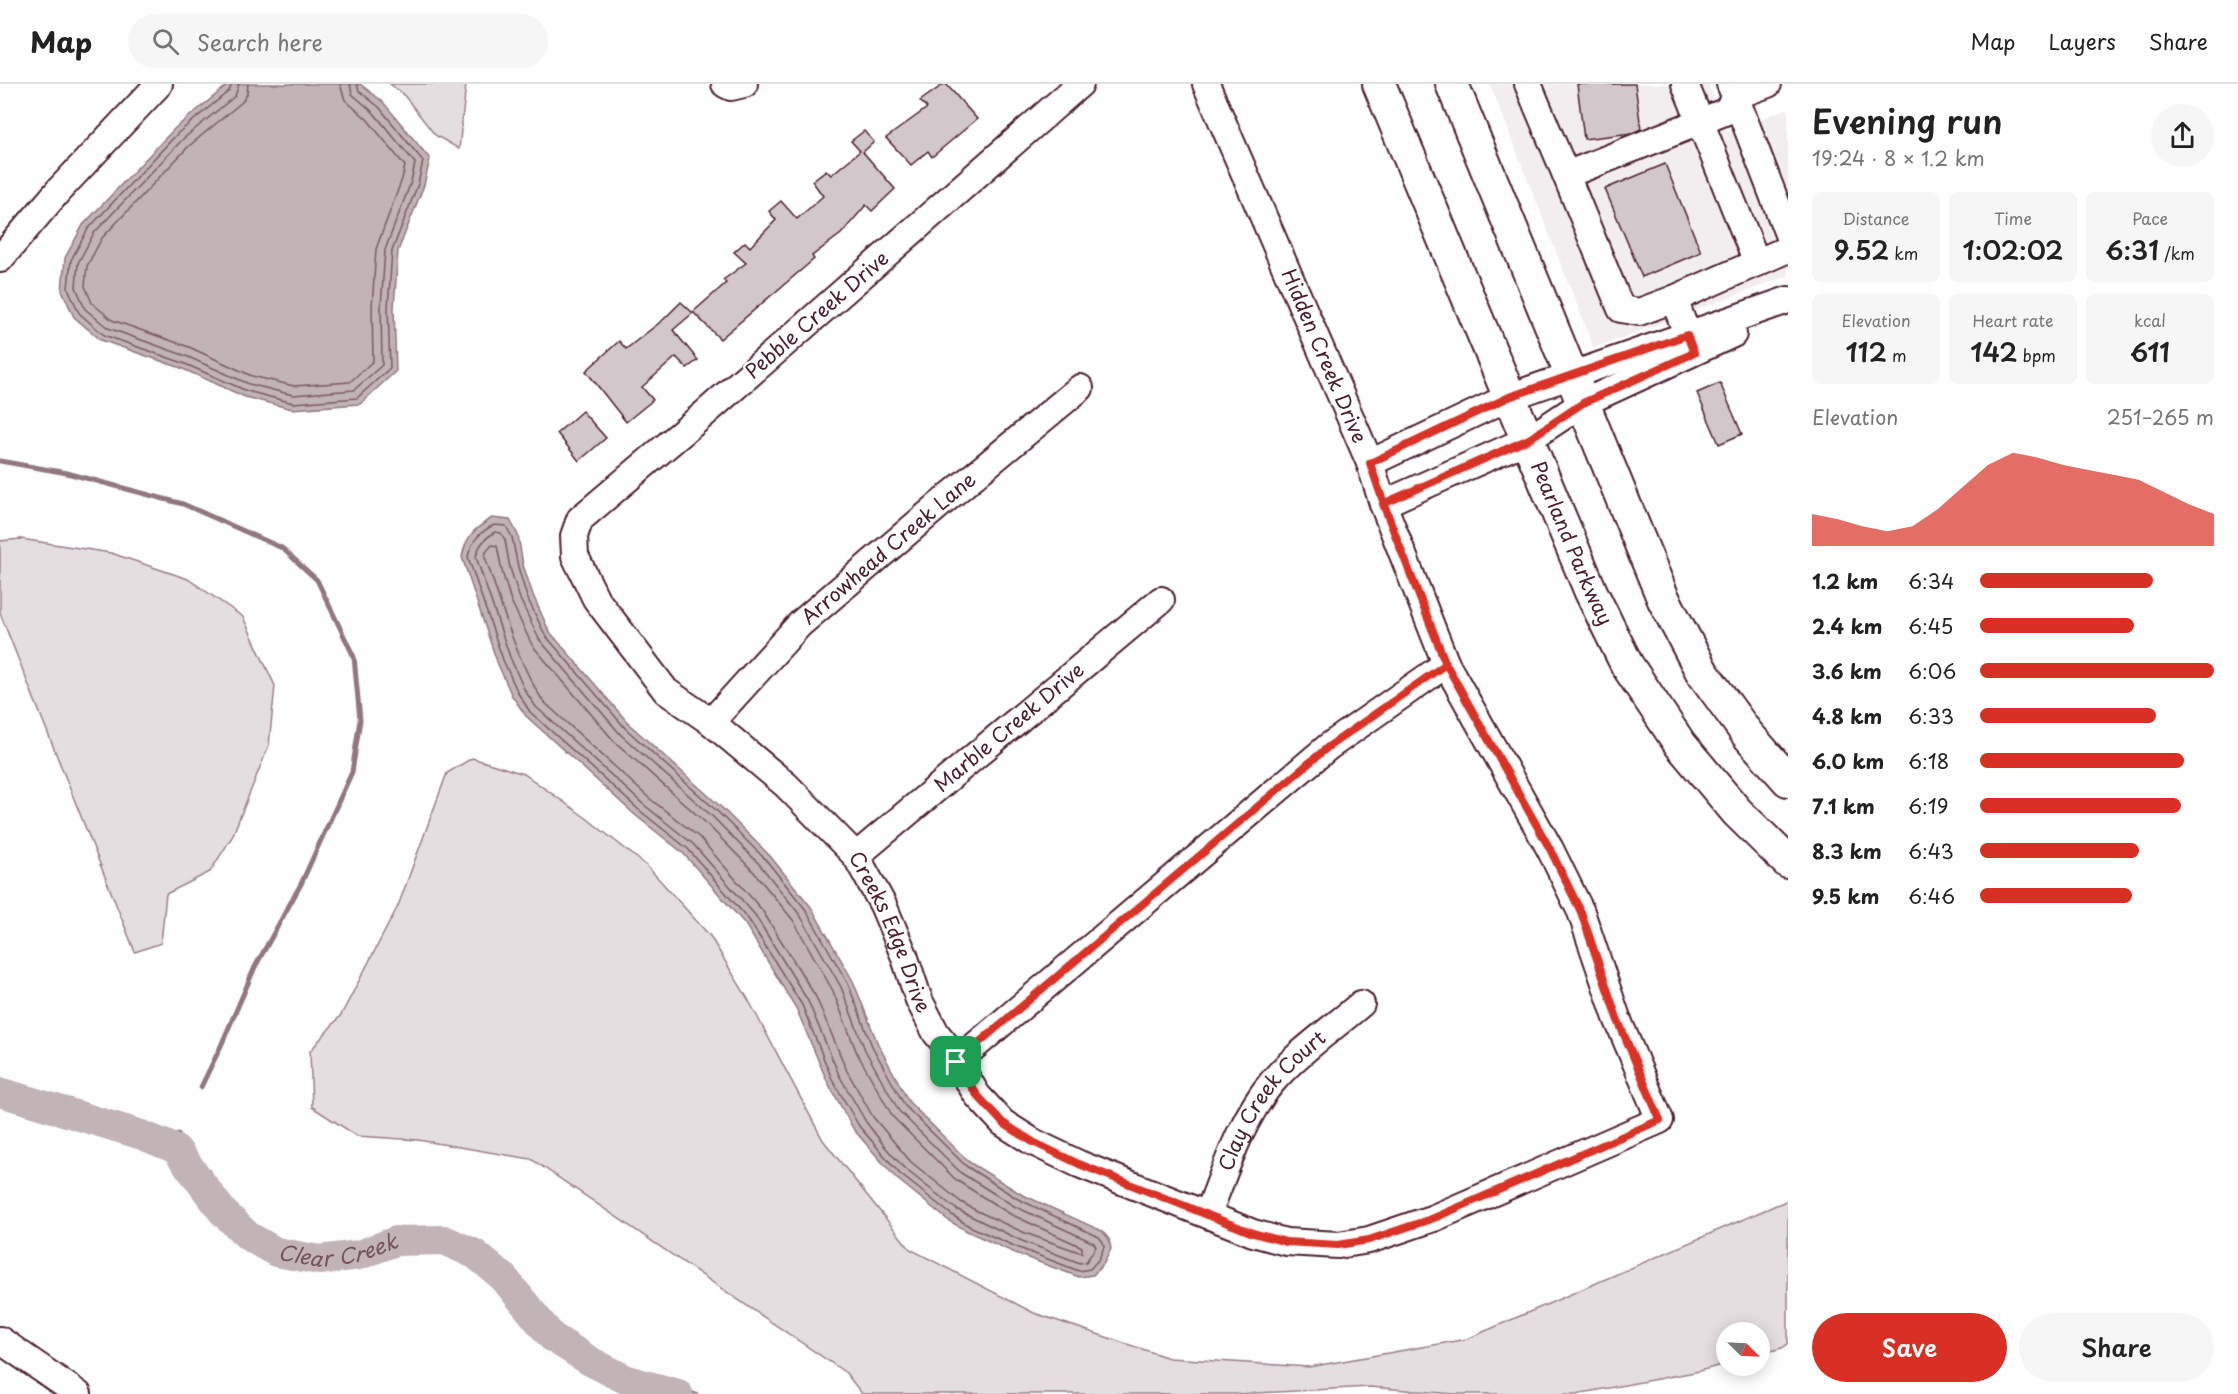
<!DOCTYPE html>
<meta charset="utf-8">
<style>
body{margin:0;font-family:"Playpen Sans",sans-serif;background:#f6f6f6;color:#222;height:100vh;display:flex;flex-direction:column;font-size:22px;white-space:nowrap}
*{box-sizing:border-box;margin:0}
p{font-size:20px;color:#767676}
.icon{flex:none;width:33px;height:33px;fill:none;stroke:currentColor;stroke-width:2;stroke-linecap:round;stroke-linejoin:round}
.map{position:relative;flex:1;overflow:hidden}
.details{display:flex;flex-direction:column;background:#fff;width:450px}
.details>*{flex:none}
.needle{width:39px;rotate:114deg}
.buttons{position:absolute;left:1716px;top:1238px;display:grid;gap:12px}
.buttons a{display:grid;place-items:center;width:54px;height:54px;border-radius:50%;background:#fff;box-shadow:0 3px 15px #0003;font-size:30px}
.pin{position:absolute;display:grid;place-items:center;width:51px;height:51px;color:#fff;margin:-26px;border-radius:12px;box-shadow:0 3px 9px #0006}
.round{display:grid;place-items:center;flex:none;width:63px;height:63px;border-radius:32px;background:#f6f6f6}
.summary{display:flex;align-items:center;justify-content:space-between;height:102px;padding:0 24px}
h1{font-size:33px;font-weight:600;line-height:45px}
.metrics{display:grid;grid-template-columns:repeat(3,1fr);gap:9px;height:102px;padding:6px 24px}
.metrics div{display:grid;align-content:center;border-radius:9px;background:#f6f6f6;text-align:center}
.metrics b{font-size:26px;font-weight:600}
.metrics small{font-size:16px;font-weight:400}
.metrics p{font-size:16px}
.chart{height:168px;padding:12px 24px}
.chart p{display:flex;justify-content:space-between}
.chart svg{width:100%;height:108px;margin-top:6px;fill:#d93025;opacity:.7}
.button{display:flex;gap:12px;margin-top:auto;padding:12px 24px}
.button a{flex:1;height:69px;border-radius:36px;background:#d93025;color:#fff;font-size:24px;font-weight:600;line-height:69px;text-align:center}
.button a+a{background:#f6f6f6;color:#222}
ul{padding:0 24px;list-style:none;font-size:20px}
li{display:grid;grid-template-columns:96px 72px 1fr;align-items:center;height:45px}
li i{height:15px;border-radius:8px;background:#d93025}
header{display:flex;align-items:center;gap:36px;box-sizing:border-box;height:84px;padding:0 30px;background:#fff;border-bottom:2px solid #e0e0e0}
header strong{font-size:28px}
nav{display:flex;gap:33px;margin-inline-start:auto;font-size:21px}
.search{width:420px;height:54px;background:#f6f6f6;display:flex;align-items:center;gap:15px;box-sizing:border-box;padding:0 21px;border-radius:33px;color:#767676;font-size:22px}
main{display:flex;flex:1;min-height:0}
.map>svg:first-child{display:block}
.built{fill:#f2eeef}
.green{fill:#e5dee0;stroke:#987e86;stroke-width:1.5}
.water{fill:#c1b3b6;stroke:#91787e;stroke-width:1.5}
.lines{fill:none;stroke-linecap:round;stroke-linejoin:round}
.shore{stroke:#7a5a63;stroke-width:1.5}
.stream{stroke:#91787e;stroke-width:5}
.river{stroke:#c1b3b6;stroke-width:30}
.building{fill:#d2c7cb;stroke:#4a1f2b;stroke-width:1.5}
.minor-casing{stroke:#4a1f2b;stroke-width:30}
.major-casing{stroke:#4a1f2b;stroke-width:36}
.minor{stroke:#fff;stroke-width:26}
.major{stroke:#fff;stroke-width:32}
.route-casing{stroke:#fff;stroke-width:12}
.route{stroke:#d93025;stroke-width:8}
.labels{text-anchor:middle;stroke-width:4.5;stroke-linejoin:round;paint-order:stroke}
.street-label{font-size:20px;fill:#4a1f2b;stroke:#fff}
.water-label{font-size:21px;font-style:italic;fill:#74535c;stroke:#fff}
</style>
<header>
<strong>Map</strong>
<div class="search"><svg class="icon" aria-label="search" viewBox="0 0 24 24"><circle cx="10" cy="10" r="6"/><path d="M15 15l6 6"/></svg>Search here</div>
<nav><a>Map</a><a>Layers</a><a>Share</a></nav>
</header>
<main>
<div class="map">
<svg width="1788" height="1310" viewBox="0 0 1788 1310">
<rect width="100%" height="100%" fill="#fff"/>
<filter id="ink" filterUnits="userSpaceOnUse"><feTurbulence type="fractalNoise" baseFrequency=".0167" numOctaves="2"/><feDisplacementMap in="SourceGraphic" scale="12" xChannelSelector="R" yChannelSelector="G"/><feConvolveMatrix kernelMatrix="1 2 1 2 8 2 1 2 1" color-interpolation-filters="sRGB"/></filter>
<g filter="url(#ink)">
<!-- built -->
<path class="built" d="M1490,0H1708L1728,48L1788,24V192L1594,264Z"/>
<!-- green -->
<path class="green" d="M390,0H466L459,65L435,51L403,10Z
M21,455L111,469L188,495L243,533L275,602L269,661L232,753L210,788L166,810L161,859L135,868L0,529V457Z
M472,674L524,690L585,733L647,782L710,852L748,915L823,1056L910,1165L1034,1229L1169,1274L1309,1283L1467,1255L1788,1116V1260L1782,1264L1760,1270V1248H1726V1280L1695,1288L1576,1310H1454L1370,1303L1238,1310H862L846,1289L531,1075L418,1056L357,1052L312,1023L310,967L341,931L398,822L447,689Z"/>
<!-- water -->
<path class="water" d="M229,0H360L383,18L430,75L424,101L398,167L394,224L396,287L360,320L292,325L245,313L181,284L101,256L74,233L62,206L65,174L83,141L174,45Z
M492,434L510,436L518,451L523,481L533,511L549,547L630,641L721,723L770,772L811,823L853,897L878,960L909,1018L969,1078L1021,1110L1102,1147L1109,1155L1111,1165L1104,1179L1093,1191L1079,1193L1017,1170L967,1147L949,1137L896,1094L854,1046L827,997L796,924L745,840L683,769L635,731L526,632L512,612L497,578L462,473C466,452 474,445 492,434Z
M579,1266L640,1295L685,1305L698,1310L642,1309L603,1292L573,1275Z"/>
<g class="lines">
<!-- shore -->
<path class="shore" d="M232,0L229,7L178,49L88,145L71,176L68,204L79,229L104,251L183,279L247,307L293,319L357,314L390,284L388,224L392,167L418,100L423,77L379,23L359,7L357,0
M239,0L235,12L183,55L94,149L78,179L76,203L85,225L108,244L186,272L249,300L293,311L354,306L382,281L381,223L385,166L411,98L415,79L373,28L352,10L350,0
M248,0L247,10L242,18L189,62L102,154L87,182L85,202L92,219L112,236L189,263L252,292L294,302L350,298L373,277L372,223L376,165L402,95L405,82L367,35L345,16L340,0
M494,441L506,442L512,453L518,483L527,513L545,551L626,645L717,727L766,776L806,826L848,900L872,962L905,1022L966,1082L1018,1115L1099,1153L1103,1158L1104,1163L1099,1175L1090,1185L1079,1187L1019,1164L969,1142L952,1131L900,1090L859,1042L832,995L802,921L749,836L688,765L639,726L530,628L518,609L503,576L468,473C471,457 480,448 494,441Z
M495,448L501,449L505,456L510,484L520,515L539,555L621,651L712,732L760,781L800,831L841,903L865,966L899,1027L961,1089L1014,1122L1094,1159L1096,1163L1086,1178L1080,1179L1022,1157L956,1125L905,1085L886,1064L866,1038L839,991L808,917L755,831L693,760L643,720L536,623L524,605L510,573L476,473C478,461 485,454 495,448Z
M492,461L497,462L502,487L511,517L532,561L614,657L706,739L753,787L793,836L833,907L857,969L893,1033L956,1096L1010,1130L1082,1163V1169L1025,1149L977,1127L961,1118L911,1078L873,1033L847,987L816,913L762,826L699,753L649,714L543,617C515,574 502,521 485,473L486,468Z"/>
<!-- stream -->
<path class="stream" d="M0,377L67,389L183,420L282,464L317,496L354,573L360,636L352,688L301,800L255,883L220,964L201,1003
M176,1065L175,1058L178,1050"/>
<!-- river -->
<path class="river" id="s1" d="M0,1008L142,1051L176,1065L223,1128L248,1152L276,1168L320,1176L359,1171L396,1157L444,1156L475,1170L503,1193L552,1253L590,1277L627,1296L678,1310"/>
</g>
<!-- building -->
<path class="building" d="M944,0H946L977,35L932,73L928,67L911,81L886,54L927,24L920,17Z
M1577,0H1635L1641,45L1632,49L1584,55Z
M864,47L874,58L863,68L895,105L872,127L866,121L841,150L812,172L814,175L806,182L720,255L693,228L726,199L723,196L746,179L734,168L745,158L750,163L776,136L769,127L781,117L797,135L823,112L812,97L826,86L831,91L860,67L851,57Z
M1665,80L1701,168L1642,193L1605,105Z
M681,218L693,229L673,246L698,276L687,284L676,273L642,303L653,316L626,338L586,287L619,257L626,265L664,235Z
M1720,299L1742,350L1719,360L1697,309Z
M582,327L606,354L579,377L557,349Z"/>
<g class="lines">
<!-- minor casing -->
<g class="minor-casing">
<g id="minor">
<path d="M725,0L731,3L744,0"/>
<path id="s2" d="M1080,0L703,331L580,435L574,452L575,472L596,515L666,607L711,638L786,701L856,772L883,821L904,871L919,916L936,949L950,966L977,1011L1003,1039L1033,1058L1079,1080L1253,1149L1286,1158L1338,1161L1369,1156L1434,1134L1660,1036L1617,934L1581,828L1550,765L1446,580L1383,420L1370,379L1206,0"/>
<path d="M1528,0L1566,91L1727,27L1735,12L1730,0"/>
<path d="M1685,0L1757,179"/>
<path d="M1768,0L1735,12L1788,150"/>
<path d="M1566,91L1621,225L1639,228L1674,215L1693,266"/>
<path d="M0,175L59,106L159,0"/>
<path d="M1674,215L1788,165"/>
<path d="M1370,379L1509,313L1788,216"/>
<path d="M1383,420L1529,355L1583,319L1733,250"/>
<path id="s3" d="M711,638L800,540L946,415L1080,304"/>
<path id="s4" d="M856,772L1161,516"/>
<path d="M956,978L1328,663L1446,580"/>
<path id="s5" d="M1208,1130C1226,1084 1241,1035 1273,997C1298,968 1332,945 1361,920"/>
<path d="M0,1256L78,1310"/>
</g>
</g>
<!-- major casing -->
<g class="major-casing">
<g id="major">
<path id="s6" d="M1379,0L1591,508L1627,581L1680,660L1737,728L1788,778"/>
<path d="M1452,0L1663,514L1702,588L1748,651L1788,696"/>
</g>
</g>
<!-- minor -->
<use href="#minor" class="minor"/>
<!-- major -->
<use href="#major" class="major"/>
</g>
</g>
<g class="lines" filter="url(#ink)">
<!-- route casing -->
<g class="route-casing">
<path id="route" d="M956,978L977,1011L1003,1039L1033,1058L1079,1080L1253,1149L1286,1158L1338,1161L1369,1156L1434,1134L1660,1036L1617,934L1581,828L1550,765L1446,580L1383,420L1529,355L1583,319L1694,269L1687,251L1509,313L1370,379C1392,447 1420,514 1446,580L1328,663L956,978"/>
</g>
<!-- route -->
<use href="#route" class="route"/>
</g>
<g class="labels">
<!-- street labels -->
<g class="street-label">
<text transform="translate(817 231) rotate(-41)" y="7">Pebble Creek Drive</text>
<text transform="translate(1324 272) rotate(67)" y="7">Hidden Creek Drive</text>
<text dy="7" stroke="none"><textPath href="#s6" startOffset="498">Pearland Parkway</textPath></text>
<text dy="7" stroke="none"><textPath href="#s3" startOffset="249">Arrowhead Creek Lane</textPath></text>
<text dy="7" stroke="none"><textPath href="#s4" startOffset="200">Marble Creek Drive</textPath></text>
<text dy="7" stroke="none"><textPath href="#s2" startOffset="1200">Creeks Edge Drive</textPath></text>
<text dy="7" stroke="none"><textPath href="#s5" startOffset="132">Clay Creek Court</textPath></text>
</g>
<!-- water labels -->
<g class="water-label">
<text dy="7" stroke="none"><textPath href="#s1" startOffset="394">Clear Creek</textPath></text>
</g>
</g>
</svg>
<div class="buttons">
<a><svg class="needle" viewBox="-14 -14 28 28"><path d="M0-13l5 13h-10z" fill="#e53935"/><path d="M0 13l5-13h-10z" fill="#767676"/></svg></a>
</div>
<div class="pin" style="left:956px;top:978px;background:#1e9e55"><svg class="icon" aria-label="arrive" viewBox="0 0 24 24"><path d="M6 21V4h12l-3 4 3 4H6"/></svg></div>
</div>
<section class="details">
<div class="summary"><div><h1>Evening run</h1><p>19:24 · 8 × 1.2 km</p></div><a class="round"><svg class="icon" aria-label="share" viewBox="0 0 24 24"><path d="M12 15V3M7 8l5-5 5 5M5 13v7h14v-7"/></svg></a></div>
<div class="metrics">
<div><p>Distance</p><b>9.52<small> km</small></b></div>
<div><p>Time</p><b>1:02:02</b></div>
<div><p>Pace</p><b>6:31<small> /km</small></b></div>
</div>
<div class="metrics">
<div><p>Elevation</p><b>112<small> m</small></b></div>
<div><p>Heart rate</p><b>142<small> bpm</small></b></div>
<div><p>kcal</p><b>611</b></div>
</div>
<div class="chart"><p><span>Elevation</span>251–265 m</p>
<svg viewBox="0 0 160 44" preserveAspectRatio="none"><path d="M0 44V31L10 33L20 36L30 38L40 36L50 29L60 20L70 11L80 6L90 8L100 11L110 13L120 15L130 17L140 22L150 27L160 31V44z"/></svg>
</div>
<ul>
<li><b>1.2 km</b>6:34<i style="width:74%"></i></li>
<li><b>2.4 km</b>6:45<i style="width:66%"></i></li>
<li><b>3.6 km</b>6:06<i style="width:100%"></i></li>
<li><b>4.8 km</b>6:33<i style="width:75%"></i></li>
<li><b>6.0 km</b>6:18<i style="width:87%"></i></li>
<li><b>7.1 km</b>6:19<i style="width:86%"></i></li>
<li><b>8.3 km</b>6:43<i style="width:68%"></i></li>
<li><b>9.5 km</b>6:46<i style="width:65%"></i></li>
</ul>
<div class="button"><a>Save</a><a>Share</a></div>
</section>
</main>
